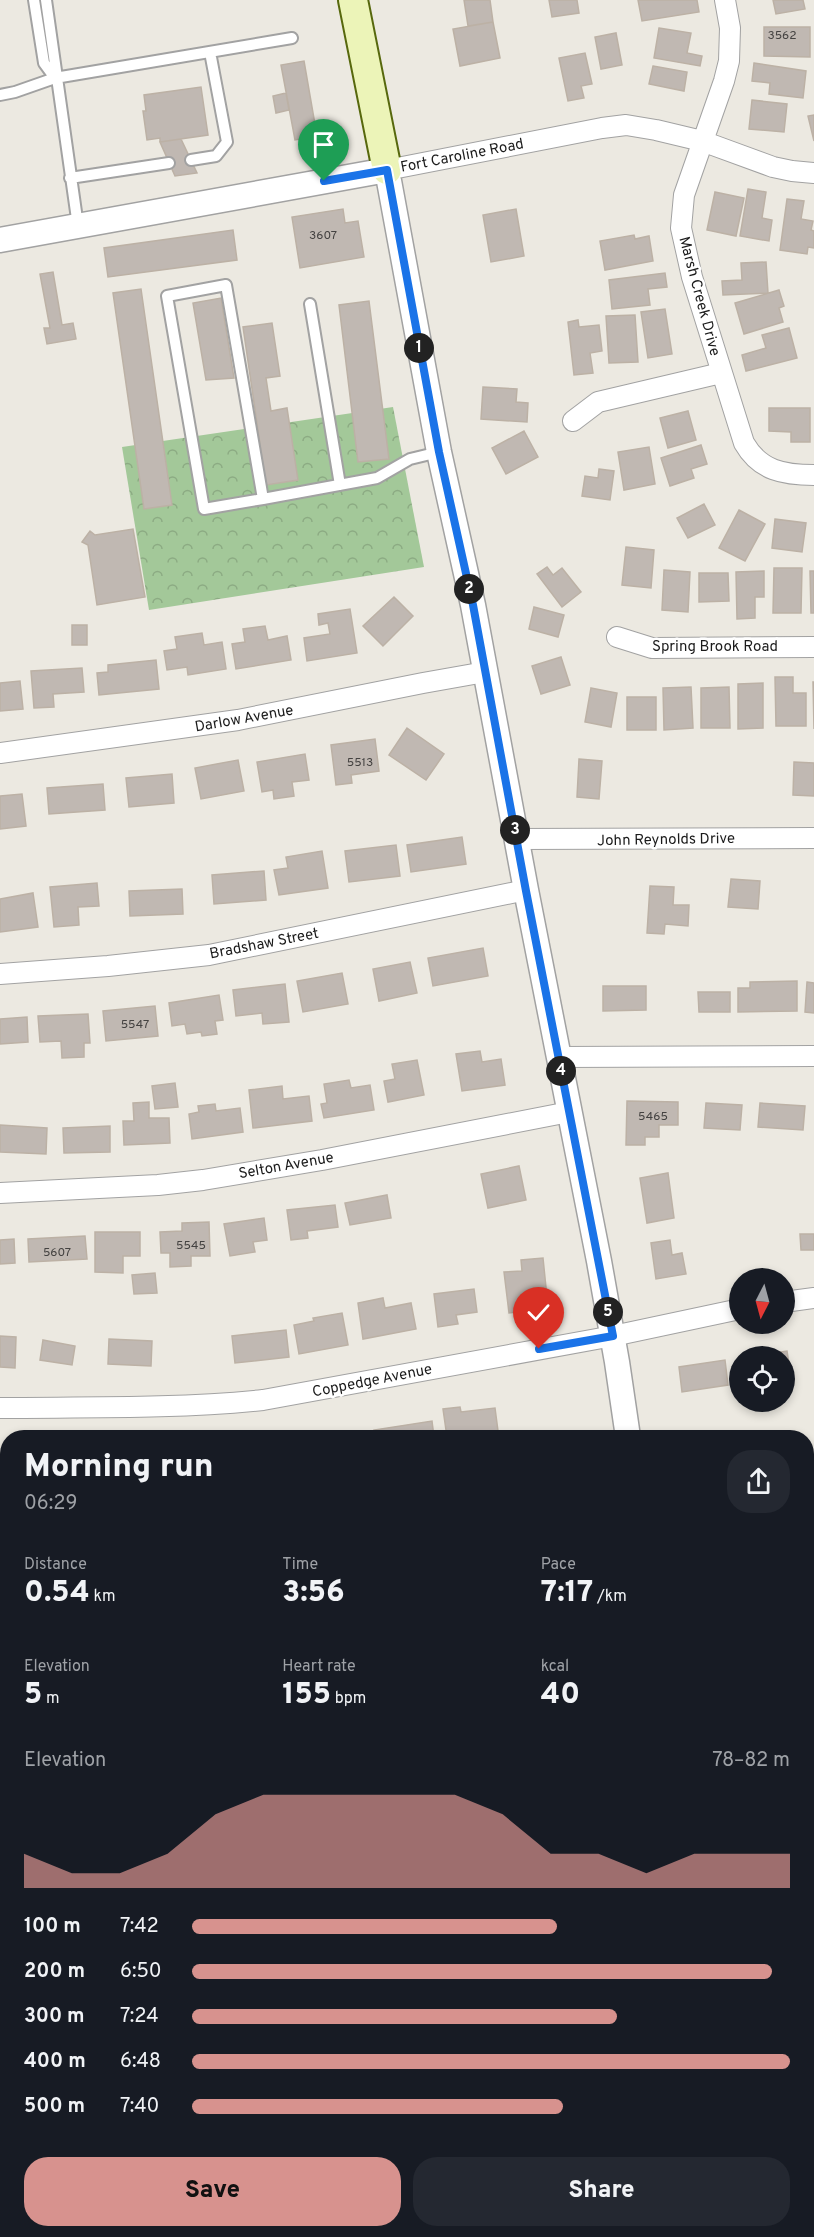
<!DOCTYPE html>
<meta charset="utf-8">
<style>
body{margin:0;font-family:Overpass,sans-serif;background:#242831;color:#f1f3f6;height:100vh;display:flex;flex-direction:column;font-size:22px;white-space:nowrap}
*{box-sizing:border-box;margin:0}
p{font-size:20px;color:#9ea1a6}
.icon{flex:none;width:33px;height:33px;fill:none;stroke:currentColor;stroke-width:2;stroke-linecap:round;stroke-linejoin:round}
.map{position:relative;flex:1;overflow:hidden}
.panel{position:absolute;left:0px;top:1430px;width:814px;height:808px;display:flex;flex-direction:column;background:#171b24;border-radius:24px 24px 0 0;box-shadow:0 3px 9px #0003}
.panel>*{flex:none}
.needle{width:39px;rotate:186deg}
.controls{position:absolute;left:729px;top:1268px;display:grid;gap:12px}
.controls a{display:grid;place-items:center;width:66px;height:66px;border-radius:50%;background:#171b24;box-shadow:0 3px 9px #0003;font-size:30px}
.pin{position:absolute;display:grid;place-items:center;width:51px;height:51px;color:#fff;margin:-62px -26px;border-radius:50% 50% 50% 0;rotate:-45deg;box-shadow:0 0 6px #0007}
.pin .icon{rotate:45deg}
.km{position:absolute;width:30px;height:30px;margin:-15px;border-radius:50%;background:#222;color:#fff;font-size:16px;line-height:30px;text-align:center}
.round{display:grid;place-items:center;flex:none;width:63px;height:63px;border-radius:24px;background:#242831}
.head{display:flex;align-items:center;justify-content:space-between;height:102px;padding:0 24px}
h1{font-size:33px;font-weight:800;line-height:45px}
.stats{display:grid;grid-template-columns:repeat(3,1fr);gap:9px;height:102px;padding:6px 24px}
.stats div{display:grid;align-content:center}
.stats b{font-size:30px;font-weight:800}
.stats small{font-size:16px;font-weight:400}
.stats p{font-size:16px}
.chart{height:168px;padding:12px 24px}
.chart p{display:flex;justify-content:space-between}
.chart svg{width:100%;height:108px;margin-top:6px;fill:#d7928e;opacity:.7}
.action{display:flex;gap:12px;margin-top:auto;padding:12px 24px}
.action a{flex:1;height:69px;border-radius:24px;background:#d7928e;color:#111;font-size:24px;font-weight:800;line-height:69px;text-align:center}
.action a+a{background:#242831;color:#f1f3f6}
ul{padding:0 24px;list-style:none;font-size:20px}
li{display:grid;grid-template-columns:96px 72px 1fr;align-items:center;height:45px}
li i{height:15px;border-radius:8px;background:#d7928e}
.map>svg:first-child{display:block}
.forest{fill:url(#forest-crowns)}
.building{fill:#c0b8b2;stroke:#bcb1a5;stroke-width:1.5}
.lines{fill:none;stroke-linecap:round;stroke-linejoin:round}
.service-casing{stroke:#a2a2a2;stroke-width:14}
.minor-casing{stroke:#a2a2a2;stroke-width:22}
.tertiary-casing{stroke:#a2a2a2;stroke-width:27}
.secondary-casing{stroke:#57680d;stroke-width:32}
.service{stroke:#fff;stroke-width:10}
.minor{stroke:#fff;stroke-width:20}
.tertiary{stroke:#fff;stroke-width:24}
.secondary{stroke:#ecf4b8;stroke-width:28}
.route-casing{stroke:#fff;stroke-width:12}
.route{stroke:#1a73e8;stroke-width:8}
.labels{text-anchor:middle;stroke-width:5;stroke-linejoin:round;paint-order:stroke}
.number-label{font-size:12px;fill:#444241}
.street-label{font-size:15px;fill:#1b1b1b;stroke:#fff}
</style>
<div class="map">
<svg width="814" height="2237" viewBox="0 0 814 2237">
<defs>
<pattern id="forest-crowns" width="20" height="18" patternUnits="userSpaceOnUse" patternTransform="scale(1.5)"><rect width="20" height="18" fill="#a3c899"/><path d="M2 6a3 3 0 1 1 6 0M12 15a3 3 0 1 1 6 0" fill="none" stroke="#8cab83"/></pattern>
</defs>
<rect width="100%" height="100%" fill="#ece9e1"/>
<!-- forest -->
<path class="forest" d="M393,407L424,567L149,610L122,447Z"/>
<!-- building -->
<path class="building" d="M464,0H490L493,22L468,26Z
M549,0H577L579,13L552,17Z
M638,0H697L699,12L642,21Z
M773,0H803L805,9L776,14Z
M493,22L500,58L460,66L453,29Z
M764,27H810V57L764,56Z
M659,28L691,33L687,53L702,56L700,66L654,58Z
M616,33L622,65L601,69L595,37Z
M585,53L592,84L581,86L584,98L568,101L559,58Z
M304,61L317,136L295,140L281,65Z
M754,63L806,71L803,98L769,94L770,83L752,81Z
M653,66L687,72L684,91L649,84Z
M201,87L208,135L160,142V138L147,140L143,111H146L144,95Z
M286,93L289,110L276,113L273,96Z
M752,100L787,104L784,132L749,129Z
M814,115V141L808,116Z
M181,139L197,173L175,176L160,142Z
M748,189L766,192L762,218L772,220L769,241L740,236Z
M715,192L744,198L736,236L707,230Z
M787,199L804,201L801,219L813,221L811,230L814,231V248L808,247L807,254L780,250Z
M343,209L345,223L358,221L364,257L300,268L292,217Z
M516,209L524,256L491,262L483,215Z
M233,230L237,260L108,277L104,248Z
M634,235L635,239L649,236L653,261L605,270L600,241Z
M766,262L768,293L723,295L722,281L742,280L741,263Z
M53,272L62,325L73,323L76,339L47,344L44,328H50L40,274Z
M665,273L667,287L648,289L650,305L612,309L609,280Z
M141,289L172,505L144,509L113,293Z
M779,290L784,306L779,308L783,322L744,334L735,303Z
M221,298L234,378L206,380L193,303Z
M369,301L389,459L358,462L339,305Z
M665,309L672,354L648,358L641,312Z
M635,315L638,362L609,363L606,316Z
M578,320L579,327L599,325L602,351L590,353L593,373L574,375L568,322Z
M272,323L280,376L266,378L271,411L287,408L298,480L266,485L243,327Z
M789,328L797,358L746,371L742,355L766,348L762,335Z
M483,387L517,389L516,402L528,403L527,422L481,419Z
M769,408H810V442H791V432L769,431Z
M688,411L696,440L668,448L660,418Z
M524,431L538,457L506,474L492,448Z
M701,445L707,464L691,469L694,478L670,486L661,458Z
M649,447L655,484L624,490L618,452Z
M599,469L614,471L610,500L582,496L585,476L598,478Z
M704,504L715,525L688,538L677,518Z
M739,510L765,524L745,561L719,548Z
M775,519L806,523L802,552L772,548Z
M133,529L145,597L97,605L88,545L82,542L90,531L95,535Z
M626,547L654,550L651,588L622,585Z
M547,567L553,575L562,568L581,592L562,607L537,574Z
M774,568H802L801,613H773Z
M664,570L690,572L688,612L662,610Z
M764,571V597H755V618L737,619L736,572Z
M810,571H814V613H811Z
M699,573H728L729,601L699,602Z
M394,597L413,616L383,646L363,626Z
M534,607L564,615L558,637L529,629Z
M350,609L357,653L307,661L304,638L330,634L328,623L319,625L318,614Z
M72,625H87V645H72Z
M265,626L268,640L287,636L291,660L236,669L232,644L245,642L243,629Z
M202,633L204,645L222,642L226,669L188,675L187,667L167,670L164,651L177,649L175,637Z
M561,657L570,685L541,694L532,666Z
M156,660L159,689L99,695L97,673L108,672V665Z
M82,668L84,692L53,694L54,707L34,708L31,671Z
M775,677H793V693H806V726H776Z
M20,681L23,709L0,711V683Z
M813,682H814V729Z
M763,683V728L738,729V684Z
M691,687L693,728L664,730L663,688Z
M729,687L730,728H701V688Z
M591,688L617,693L611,727L585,722Z
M627,697H656V730H627Z
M407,728L444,754L426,780L389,755Z
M375,739L379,771L351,775L352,783L336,785L331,745Z
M305,754L309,780L292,782L294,796L274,799L273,790L262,792L257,762Z
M579,759L602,761L599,799L577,797Z
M238,760L244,791L201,799L195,768Z
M794,762L814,763V796L793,795Z
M172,774L174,803L129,807L126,778Z
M103,784L105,810L49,814L47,788Z
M22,794L26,826L0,829V796Z
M462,837L466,864L411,872L407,845Z
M396,845L400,876L349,882L345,851Z
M322,851L328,888L279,895L274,870L288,868L286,857Z
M264,871L266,900L214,904L212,875Z
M731,879L760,881L758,909L728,907Z
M97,883L99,906L78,907L79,925L54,927L50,887Z
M650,886L674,887L673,905H689L688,926L665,924L664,934L647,933Z
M182,889L183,914L130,916L129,891Z
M33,893L38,927L0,932V899Z
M483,948L488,976L433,986L428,958Z
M410,962L417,993L379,1001L373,969Z
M342,973L348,1004L303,1012L297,981Z
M797,981V1011L738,1012V988H750V982Z
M807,982L814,983V1013L805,1012Z
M285,984L289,1022L263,1024L262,1013L236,1016L233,990Z
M603,986H646V1010L603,1011Z
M698,992H730V1012H699Z
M219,995L223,1020L215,1021L217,1034L202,1036L201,1032L187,1034L185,1024L172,1026L169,1003Z
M155,1006L158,1036L106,1041L103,1011Z
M88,1014L90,1043H84V1057L62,1058L61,1041L40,1042L38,1016Z
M27,1017L28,1042L0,1044V1019Z
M480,1051L482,1062L501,1059L505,1085L462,1091L456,1054Z
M417,1060L424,1095L388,1102L384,1081L395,1079L392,1064Z
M349,1080L351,1088L370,1085L374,1110L324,1118L321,1104L327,1103L324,1084Z
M175,1083L178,1107L155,1109L152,1086Z
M282,1086L283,1099L309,1096L312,1121L253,1128L249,1090Z
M627,1101L678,1102V1125H659V1137H645V1145H626Z
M149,1102V1118H169L170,1143L124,1145L123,1121H134L133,1103Z
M706,1103L742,1105L740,1130L704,1128Z
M760,1103L805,1106L803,1130L758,1127Z
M215,1104L216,1111L240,1108L243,1132L192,1139L189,1114L199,1112L198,1106Z
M0,1125L47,1128L46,1154L0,1152Z
M110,1126V1152L64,1153L63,1128Z
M519,1166L526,1200L488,1208L481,1174Z
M668,1173L674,1218L647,1223L640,1178Z
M387,1195L391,1218L350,1225L345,1203Z
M335,1205L338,1227L307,1231L308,1238L291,1240L287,1210Z
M264,1218L267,1240L253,1242L255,1252L230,1256L224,1224Z
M209,1222L210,1256H191V1266L170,1267V1253H161L160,1232L182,1231V1223Z
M95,1232H140V1256H123V1273L95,1272Z
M800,1234H814V1250H801Z
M85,1236L87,1259L29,1262L28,1239Z
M14,1239L15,1263L0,1264V1240Z
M670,1240L672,1255L682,1253L686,1274L656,1279L651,1243Z
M543,1258L549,1317L536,1319L535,1310L509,1313L504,1272L522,1271L521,1260Z
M155,1273L157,1293L134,1294L132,1275Z
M474,1289L477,1312L456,1315L458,1324L438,1327L434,1294Z
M383,1298L385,1308L411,1303L416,1329L363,1339L358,1303Z
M342,1313L348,1345L299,1354L294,1325L314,1321L313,1318Z
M286,1330L289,1357L235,1363L232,1336Z
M0,1336L16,1337L15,1368L0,1367Z
M109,1339L152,1341L151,1366L108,1364Z
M43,1340L75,1346L72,1365L40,1360Z
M787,1351L791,1376L784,1377V1356H754Z
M725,1360L728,1385L682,1392L679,1367Z
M460,1407L461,1412L495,1408L498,1431L487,1433L488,1437H447L443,1409Z
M432,1421L434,1437H376L374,1430Z
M366,1431V1437H315Z
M0,1453L8,1454V1484L0,1483Z
M812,1457H814V1491H811Z
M2,1576H8V1603H0Z
M807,1698H814V1725H807Z
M0,1699H6V1752H0Z
M807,1812H814V1848H807Z
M807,1931H814V1950H807Z
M0,1947H8V1972L0,1971Z
M0,2033H8V2064L0,2063Z
M0,2156L8,2157V2184L0,2183Z
M518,2230H553L552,2237H517Z
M774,2230L775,2237H745L744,2231Z"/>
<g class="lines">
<!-- service casing -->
<g class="service-casing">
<path id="service" d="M34,0L44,63L55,78
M46,0L78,226
M0,95L15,92L55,78L292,38
M191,160L216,156L227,142L210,52
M70,178L169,163
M226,285L263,499L204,509L167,296Z
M310,304L340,485
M263,499L377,478L410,459L439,452"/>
</g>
<!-- minor casing -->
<g class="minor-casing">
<path id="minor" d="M725,0L730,28L729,61L724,81L684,195L681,228L692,277L744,443C760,471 784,475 814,475
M387,170L602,128L626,125L656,130L702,141L773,167L792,171L814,173
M573,421L598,402L721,373
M617,637L652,648L814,647
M0,753L238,720L423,683L485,672
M517,839L814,838
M0,974L108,966L209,955L526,890
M559,1057L814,1056
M0,1193L158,1185L203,1180L322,1160L569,1112
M784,1302L814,1298
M0,1408C88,1407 176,1409 263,1400L613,1336L740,1309
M807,1535H814
M0,1657H8
M807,1766H814
M0,1901H8
M807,1999H814
M0,2113H8"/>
</g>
<!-- tertiary casing -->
<g class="tertiary-casing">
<path id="tertiary" d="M0,240L387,170L439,452L473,605L526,890L599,1261L617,1362L628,1437
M435,2237L437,2230"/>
</g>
<!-- secondary casing -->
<g class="secondary-casing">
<path id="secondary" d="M353,0L387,170"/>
</g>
<!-- service -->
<use href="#service" class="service"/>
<!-- minor -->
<use href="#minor" class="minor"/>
<!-- tertiary -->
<use href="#tertiary" class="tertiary"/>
<!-- secondary -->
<use href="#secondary" class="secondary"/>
</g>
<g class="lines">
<!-- route casing -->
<g class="route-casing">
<path id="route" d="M324,181L387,170L439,452L473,605L526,891L613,1336L539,1349"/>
</g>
<!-- route -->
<use href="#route" class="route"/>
</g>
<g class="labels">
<!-- number labels -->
<g class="number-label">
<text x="782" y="39">3562</text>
<text x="323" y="239">3607</text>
<text x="360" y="766">5513</text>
<text x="135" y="1028">5547</text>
<text x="653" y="1120">5465</text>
<text x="191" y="1249">5545</text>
<text x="57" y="1256">5607</text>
</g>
<!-- street labels -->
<g class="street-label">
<text transform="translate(462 155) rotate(-11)" y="5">Fort Caroline Road</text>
<text transform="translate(700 296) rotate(75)" y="5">Marsh Creek Drive</text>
<text x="715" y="651">Spring Brook Road</text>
<text transform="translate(244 718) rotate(-10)" y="5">Darlow Avenue</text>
<text transform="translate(666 839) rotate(-1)" y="5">John Reynolds Drive</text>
<text transform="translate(264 943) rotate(-11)" y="5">Bradshaw Street</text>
<text transform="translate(286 1165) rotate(-10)" y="5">Selton Avenue</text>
<text transform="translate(372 1380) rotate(-11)" y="5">Coppedge Avenue</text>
</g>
</g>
</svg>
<div class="controls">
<a><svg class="needle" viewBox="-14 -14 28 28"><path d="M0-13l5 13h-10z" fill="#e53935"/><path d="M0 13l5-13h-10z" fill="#9ea1a6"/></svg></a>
<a><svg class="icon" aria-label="locate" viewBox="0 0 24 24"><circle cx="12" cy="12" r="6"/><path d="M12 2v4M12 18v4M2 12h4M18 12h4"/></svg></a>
</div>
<div class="pin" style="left:324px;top:181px;background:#1e9e55"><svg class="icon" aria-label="arrive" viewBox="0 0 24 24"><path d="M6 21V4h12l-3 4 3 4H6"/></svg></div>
<div class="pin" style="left:539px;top:1349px;background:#d93025"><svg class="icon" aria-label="check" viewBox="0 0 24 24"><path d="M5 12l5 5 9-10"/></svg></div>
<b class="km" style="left:419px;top:348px">1</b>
<b class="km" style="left:469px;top:589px">2</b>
<b class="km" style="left:515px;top:830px">3</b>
<b class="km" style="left:561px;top:1071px">4</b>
<b class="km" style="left:608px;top:1312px">5</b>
<section class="panel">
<div class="head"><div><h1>Morning run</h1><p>06:29</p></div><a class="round"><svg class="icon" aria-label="share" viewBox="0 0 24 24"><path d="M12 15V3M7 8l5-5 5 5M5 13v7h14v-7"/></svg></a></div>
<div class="stats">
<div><p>Distance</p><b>0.54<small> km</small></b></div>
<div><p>Time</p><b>3:56</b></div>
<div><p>Pace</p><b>7:17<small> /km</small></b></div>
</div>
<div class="stats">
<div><p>Elevation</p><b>5<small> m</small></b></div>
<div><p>Heart rate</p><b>155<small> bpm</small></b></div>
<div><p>kcal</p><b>40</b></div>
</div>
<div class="chart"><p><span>Elevation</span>78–82 m</p>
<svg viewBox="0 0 160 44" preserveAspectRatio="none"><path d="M0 44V30L10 38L20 38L30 30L40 14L50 6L60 6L70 6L80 6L90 6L100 14L110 30L120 30L130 38L140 30L150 30L160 30V44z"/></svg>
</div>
<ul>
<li><b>100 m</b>7:42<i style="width:61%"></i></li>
<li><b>200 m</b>6:50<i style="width:97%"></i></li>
<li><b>300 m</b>7:24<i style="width:71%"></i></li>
<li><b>400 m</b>6:48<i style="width:100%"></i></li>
<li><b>500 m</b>7:40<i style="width:62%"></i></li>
</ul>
<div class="action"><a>Save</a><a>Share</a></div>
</section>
</div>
